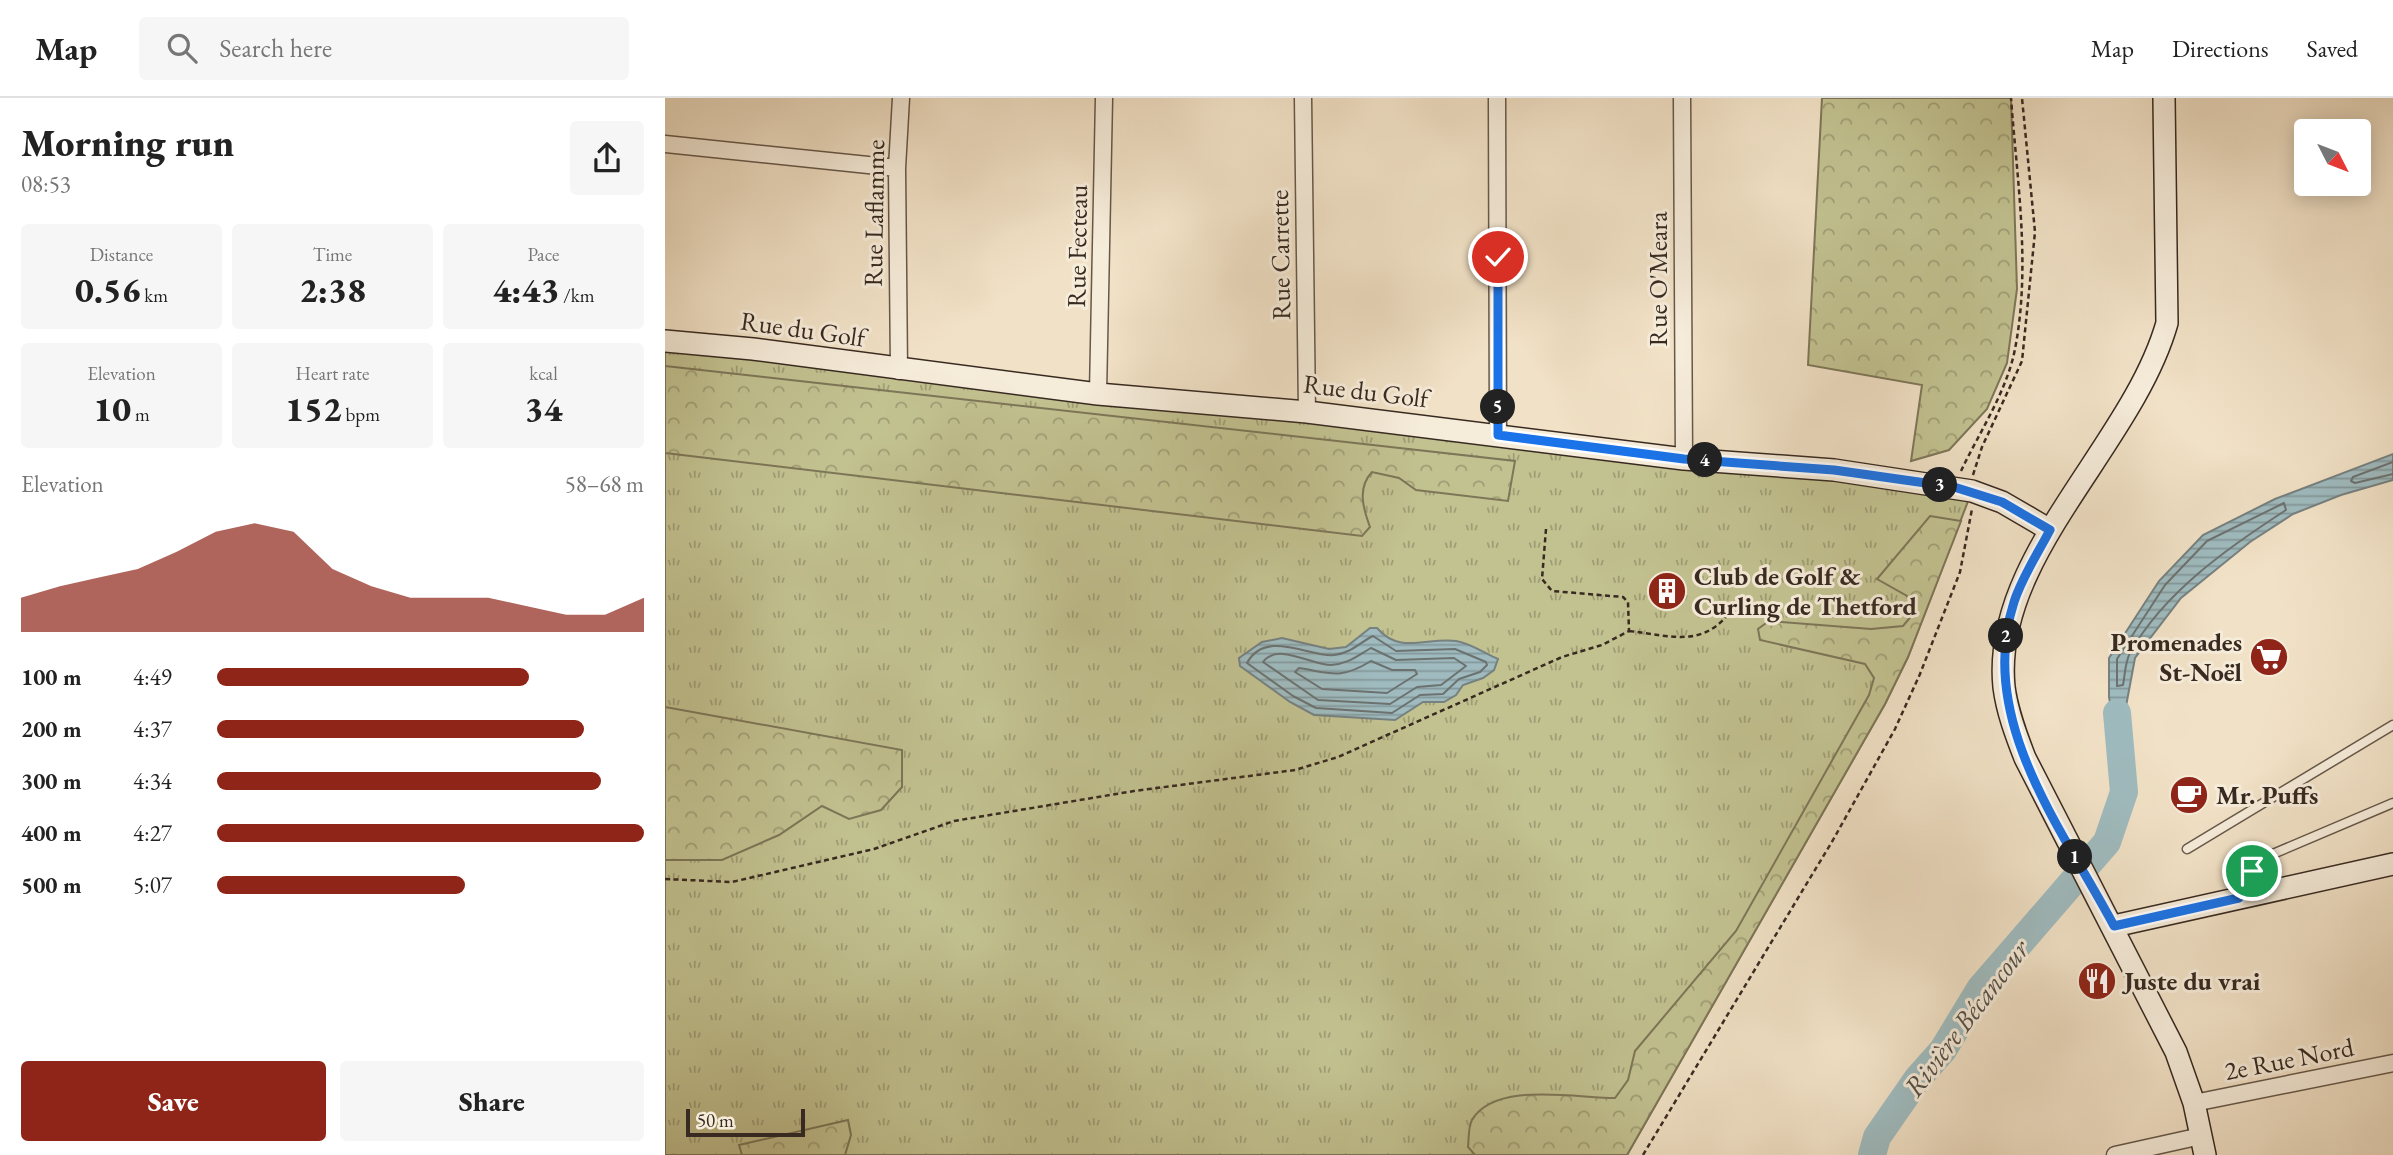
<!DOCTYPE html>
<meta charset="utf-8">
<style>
body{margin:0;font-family:"EB Garamond",serif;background:#f6f6f6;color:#222;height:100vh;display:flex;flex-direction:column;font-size:26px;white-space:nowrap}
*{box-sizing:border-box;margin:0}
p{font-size:23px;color:#767676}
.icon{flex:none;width:38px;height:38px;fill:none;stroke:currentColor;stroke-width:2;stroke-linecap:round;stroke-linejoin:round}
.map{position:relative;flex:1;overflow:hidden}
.details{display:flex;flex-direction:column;background:#fff;width:665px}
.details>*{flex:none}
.needle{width:46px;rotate:132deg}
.tools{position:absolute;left:1629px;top:21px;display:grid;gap:14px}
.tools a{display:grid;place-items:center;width:77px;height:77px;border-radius:7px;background:#fff;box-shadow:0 4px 18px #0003;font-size:35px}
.scale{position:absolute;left:21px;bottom:18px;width:119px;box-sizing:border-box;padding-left:7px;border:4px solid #382a21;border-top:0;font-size:19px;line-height:24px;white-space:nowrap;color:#382a21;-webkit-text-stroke:5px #f6ecda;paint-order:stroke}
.pin{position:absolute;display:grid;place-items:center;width:60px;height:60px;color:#fff;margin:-30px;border:4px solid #fff;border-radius:50%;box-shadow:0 2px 7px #0007}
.km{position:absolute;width:35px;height:35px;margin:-18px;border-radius:50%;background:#222;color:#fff;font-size:19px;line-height:35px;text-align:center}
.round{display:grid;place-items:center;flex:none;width:74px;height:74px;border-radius:7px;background:#f6f6f6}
.overview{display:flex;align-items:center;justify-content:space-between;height:119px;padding:0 21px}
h1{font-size:38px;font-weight:800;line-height:52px}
.stats{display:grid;grid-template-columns:repeat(3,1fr);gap:10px;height:119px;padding:7px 21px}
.stats div{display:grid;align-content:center;border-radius:7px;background:#f6f6f6;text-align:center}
.stats b{font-size:35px;font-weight:800}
.stats small{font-size:19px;font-weight:400}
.stats p{font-size:19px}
.chart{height:196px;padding:14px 21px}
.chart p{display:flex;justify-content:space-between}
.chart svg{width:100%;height:126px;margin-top:7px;fill:#8f2418;opacity:.7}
.primary-button{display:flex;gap:14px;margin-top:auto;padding:14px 21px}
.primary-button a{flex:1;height:80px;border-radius:7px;background:#8f2418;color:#fff;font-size:28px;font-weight:800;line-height:80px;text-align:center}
.primary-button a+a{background:#f6f6f6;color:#222}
ul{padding:0 21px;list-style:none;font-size:23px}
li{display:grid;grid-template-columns:112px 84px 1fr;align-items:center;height:52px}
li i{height:18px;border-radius:9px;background:#8f2418}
header{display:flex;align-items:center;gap:42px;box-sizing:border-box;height:98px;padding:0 35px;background:#fff;border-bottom:2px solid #e0e0e0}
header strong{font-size:33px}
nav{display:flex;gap:38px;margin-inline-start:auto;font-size:24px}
.search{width:490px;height:63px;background:#f6f6f6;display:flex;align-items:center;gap:18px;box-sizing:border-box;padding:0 24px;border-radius:7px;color:#767676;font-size:26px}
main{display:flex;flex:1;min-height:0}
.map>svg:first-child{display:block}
.grass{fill:url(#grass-tufts);stroke:#7d7658;stroke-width:2}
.forest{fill:url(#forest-crowns);stroke:#7d7658;stroke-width:2}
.water{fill:url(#water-rules);stroke:#768180;stroke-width:2}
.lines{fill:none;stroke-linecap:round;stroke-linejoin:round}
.shore{stroke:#6c7270;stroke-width:2}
.river{stroke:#9fbbbf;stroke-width:28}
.lane-casing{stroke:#66584a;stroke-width:11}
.street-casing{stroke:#66584a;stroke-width:19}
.secondary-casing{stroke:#382a21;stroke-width:24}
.path{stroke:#382a21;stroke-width:2.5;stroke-dasharray:5 3.5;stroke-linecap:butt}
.lane{stroke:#f6ecda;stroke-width:8}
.street{stroke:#f6ecda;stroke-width:16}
.secondary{stroke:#f6ecda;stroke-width:21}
.route-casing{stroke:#fff;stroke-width:14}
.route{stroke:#1a73e8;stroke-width:9}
.labels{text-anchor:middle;stroke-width:6;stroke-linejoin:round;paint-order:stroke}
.street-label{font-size:26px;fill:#382a21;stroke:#f6ecda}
.poi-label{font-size:26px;font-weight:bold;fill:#382a21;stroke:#f6ecda;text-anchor:start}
.water-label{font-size:28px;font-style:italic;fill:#524e48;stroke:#f6ecda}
</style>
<header>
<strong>Map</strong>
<div class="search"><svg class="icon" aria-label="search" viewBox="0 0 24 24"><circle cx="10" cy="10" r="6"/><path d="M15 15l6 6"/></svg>Search here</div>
<nav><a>Map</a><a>Directions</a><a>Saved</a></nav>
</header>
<main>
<section class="details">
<div class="overview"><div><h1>Morning run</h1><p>08:53</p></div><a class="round"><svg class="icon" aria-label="share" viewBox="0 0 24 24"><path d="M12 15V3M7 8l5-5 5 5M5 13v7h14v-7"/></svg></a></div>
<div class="stats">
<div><p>Distance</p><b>0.56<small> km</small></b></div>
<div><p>Time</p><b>2:38</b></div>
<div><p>Pace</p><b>4:43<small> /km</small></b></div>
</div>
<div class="stats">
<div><p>Elevation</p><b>10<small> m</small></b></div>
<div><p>Heart rate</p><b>152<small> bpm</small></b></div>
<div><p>kcal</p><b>34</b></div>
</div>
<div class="chart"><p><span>Elevation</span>58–68 m</p>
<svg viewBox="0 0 160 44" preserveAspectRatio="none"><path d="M0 44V32L10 28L20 25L30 22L40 16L50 9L60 6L70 9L80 22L90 28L100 32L110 32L120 32L130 35L140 38L150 38L160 32V44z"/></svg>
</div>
<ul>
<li><b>100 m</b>4:49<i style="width:73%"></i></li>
<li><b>200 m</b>4:37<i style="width:86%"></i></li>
<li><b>300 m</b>4:34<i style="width:90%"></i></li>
<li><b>400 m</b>4:27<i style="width:100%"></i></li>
<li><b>500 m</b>5:07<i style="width:58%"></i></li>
</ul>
<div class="primary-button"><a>Save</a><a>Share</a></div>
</section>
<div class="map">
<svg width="1728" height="1057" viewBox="0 0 1728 1057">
<defs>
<pattern id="grass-tufts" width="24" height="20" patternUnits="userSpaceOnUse" patternTransform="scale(1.75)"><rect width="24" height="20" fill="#c2c190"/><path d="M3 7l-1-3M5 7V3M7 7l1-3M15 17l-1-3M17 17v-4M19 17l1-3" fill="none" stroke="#9f9d75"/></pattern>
<pattern id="forest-crowns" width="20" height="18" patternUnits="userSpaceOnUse" patternTransform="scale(1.75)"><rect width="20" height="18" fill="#c2c190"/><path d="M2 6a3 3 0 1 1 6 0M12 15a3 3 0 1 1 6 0" fill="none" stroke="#9f9d75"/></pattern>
<pattern id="water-rules" width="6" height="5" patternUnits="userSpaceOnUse" patternTransform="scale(1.75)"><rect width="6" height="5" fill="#9fbbbf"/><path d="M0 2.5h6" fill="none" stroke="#83989b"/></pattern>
</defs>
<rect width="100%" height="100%" fill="#f1e1c6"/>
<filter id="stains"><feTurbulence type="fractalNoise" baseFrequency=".00286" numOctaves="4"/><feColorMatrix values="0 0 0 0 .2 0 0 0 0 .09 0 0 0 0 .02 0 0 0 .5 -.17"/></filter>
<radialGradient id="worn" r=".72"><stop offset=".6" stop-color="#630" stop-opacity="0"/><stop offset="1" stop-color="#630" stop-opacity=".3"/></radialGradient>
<!-- grass -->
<path class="grass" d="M0,243L1307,393L1243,559L1220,606L962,1057H0Z"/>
<!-- forest -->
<path class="forest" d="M1157,0H1346L1352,191L1342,265L1322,311L1284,352L1246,363L1257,287L1143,267Z
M0,268L99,279L850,363L843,403L751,392L734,380L707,374C692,390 698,410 705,429L697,438L0,355Z
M1265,418L1296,423L1243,559L1220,606L962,1057H810L803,1049C804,1041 803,1029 807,1022C830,983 910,1000 950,1000L963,982L970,953L1071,833L1204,597L1209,580L1200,566L1095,542L1093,531L1104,523L1206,531L1238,528L1248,516L1242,498L1212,481Z
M0,609L237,652V689L216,712L184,721L157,708L114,737L57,762H0Z
M183,1022L186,1037L180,1057H77L74,1047Z"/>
<!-- water -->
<path class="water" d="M1728,356V382L1676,397L1628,416L1585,444L1516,500L1470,560L1453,651L1444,599V560L1494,483L1538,437L1610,401Z
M705,530H712C735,557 762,539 791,543C805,545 821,556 833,561L829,572L818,580L798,587L791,597L779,604H758L730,622L649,617L625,604L575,568L574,560L597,544L617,540L664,551L681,549Z"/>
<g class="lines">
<!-- shore -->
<path class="shore" d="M1728,364L1688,379L1686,383L1690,385L1728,376
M1619,405L1621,412C1564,449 1499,494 1465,555C1460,564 1460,577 1458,587L1452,588V561L1500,487L1542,443Z
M708,538L731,553L790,551L821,564L822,567L815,574L794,581L778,596L755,597L727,615L651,610L628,598L582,565C601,530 646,560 669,557C686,555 694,545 708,538Z
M706,550L731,562L789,560L801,568L776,587L752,589L725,606L653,602L598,564C613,544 646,567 666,567C683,566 692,558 706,550Z
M706,563L727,572H750L752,576L722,595L657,591L630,574L634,570C666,575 675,582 706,563Z"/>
<!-- river -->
<path class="river" d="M1207,1057L1212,1039L1253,980L1278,952L1315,891L1442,744L1459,694L1452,615"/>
<!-- lane casing -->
<g class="lane-casing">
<path id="lane" d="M1522,751L1728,627
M1575,797L1596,761L1728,705"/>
</g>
<!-- street casing -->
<g class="street-casing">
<path id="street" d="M638,0L642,314
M832,0L833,336
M1017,0L1019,361
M0,46L232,70
M234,273L232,70L236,0
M433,296L439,0
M1529,1005L1728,965
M1450,1057L1536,1038"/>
</g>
<!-- secondary casing -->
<g class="secondary-casing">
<path id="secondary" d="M1499,0L1502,225C1467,348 1326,459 1339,589C1342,613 1351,637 1360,660L1511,954L1529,1005L1540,1057
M0,243L88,251L433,296L642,314L1019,361L1169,372L1307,393L1337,404L1385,432
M1449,828L1728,766"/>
</g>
<!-- path -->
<path class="path" d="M1296,373C1314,335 1342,293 1350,251C1366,169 1352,82 1346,0
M1308,377L1317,349L1357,263L1370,134L1357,0
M964,533C1008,538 1039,551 1068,510
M0,781L67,784L209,751L289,723L469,693L630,672L673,659L897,559L937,547L964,533L963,504L958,499L887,493L877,481L881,431
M978,1057L1168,742L1230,631L1255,576L1295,474L1307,411"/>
<!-- lane -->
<use href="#lane" class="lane"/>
<!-- street -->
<use href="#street" class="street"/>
<!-- secondary -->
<use href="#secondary" class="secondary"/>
</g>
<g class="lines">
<!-- route casing -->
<g class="route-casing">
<path id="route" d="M833,159V337L1019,361L1169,372L1289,389L1337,404L1385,432C1373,455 1357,479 1349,504C1311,622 1397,730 1449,828L1574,800L1587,773"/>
</g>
<!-- route -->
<use href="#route" class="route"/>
</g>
<!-- icons -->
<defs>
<g id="building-disc" transform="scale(2.0125)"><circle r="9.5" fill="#8f2418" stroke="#f6ecda"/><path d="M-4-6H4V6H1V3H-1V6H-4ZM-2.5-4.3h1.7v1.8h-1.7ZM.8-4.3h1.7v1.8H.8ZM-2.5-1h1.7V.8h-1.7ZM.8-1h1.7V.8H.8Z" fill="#fff"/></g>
<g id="supermarket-disc" transform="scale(2.0125)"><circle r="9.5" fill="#8f2418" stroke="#f6ecda"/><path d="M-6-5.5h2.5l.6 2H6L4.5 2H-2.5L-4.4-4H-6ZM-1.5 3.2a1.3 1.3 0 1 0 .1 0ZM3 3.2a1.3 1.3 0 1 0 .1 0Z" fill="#fff"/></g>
<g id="cafe-disc" transform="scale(2.0125)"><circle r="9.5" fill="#8f2418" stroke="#f6ecda"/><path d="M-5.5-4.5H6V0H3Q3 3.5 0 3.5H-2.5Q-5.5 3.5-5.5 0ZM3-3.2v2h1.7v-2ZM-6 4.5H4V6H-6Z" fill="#fff"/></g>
<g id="restaurant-disc" transform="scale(2.0125)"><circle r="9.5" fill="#8f2418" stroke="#f6ecda"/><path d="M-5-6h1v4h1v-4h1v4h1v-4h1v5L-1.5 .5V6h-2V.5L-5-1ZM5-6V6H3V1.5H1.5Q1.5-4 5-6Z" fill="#fff"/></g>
</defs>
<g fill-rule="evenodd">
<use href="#building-disc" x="1002" y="493"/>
<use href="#supermarket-disc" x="1604" y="559"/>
<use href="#cafe-disc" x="1524" y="697"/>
<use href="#restaurant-disc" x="1432" y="883"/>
</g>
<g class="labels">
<!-- street labels -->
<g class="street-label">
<text transform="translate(209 115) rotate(-89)" y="9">Rue Laflamme</text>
<text transform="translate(412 148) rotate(-89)" y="9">Rue Fecteau</text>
<text transform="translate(615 157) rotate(-91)" y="9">Rue Carrette</text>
<text transform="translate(993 181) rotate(-90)" y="9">Rue O'Meara</text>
<text transform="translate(138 231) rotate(8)" y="9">Rue du Golf</text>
<text transform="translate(701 293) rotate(7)" y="9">Rue du Golf</text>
<text transform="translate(1624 961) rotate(-11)" y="9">2e Rue Nord</text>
</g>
<!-- poi labels -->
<g class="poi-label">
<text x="1029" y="487">Club de Golf &amp;<tspan x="1029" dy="30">Curling de Thetford</tspan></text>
<text x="1577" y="553" text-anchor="end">Promenades<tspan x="1577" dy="30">St-Noël</tspan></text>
<text x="1551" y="706">Mr. Puffs</text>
<text x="1459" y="892">Juste du vrai</text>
</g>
<!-- water labels -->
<g class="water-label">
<text transform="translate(1301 920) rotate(-53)" y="10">Rivière Bécancour</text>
</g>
</g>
<rect width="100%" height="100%" filter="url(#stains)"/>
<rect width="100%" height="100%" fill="url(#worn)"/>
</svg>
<div class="tools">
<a><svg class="needle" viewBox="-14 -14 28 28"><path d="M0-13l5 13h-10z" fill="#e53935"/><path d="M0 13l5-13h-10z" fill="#767676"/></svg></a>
</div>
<div class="scale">50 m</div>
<div class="pin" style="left:1587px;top:773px;background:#1e9e55"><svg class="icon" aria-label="arrive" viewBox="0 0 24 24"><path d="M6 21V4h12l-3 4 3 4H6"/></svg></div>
<div class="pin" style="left:833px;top:159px;background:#d93025"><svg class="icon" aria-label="check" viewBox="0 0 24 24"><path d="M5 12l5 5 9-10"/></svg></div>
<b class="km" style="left:1410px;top:759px">1</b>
<b class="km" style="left:1341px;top:538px">2</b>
<b class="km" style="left:1275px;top:387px">3</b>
<b class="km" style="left:1040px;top:362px">4</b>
<b class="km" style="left:833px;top:309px">5</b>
</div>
</main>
